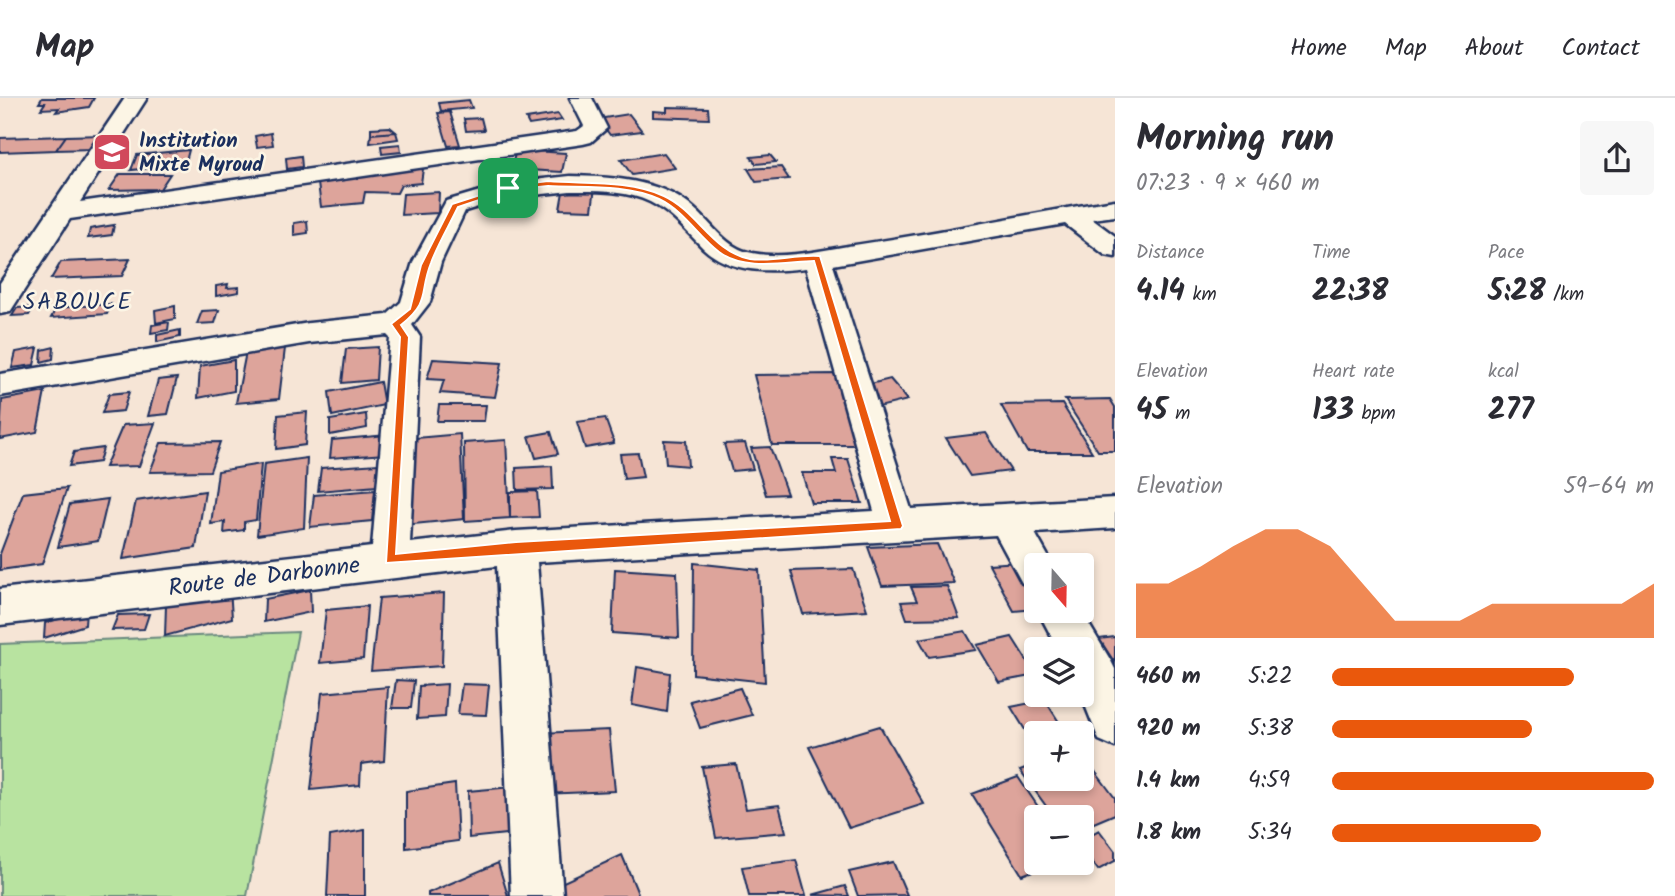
<!DOCTYPE html>
<meta charset="utf-8">
<style>
body{margin:0;font-family:Kalam,sans-serif;background:#f7f7f7;color:#2b2b33;height:100vh;display:flex;flex-direction:column;font-size:26px;white-space:nowrap}
*{box-sizing:border-box;margin:0}
p{font-size:23px;color:#7c7c81}
.icon{flex:none;width:38px;height:38px;fill:none;stroke:currentColor;stroke-width:2;stroke-linecap:round;stroke-linejoin:round}
.map{position:relative;flex:1;overflow:hidden}
.panel{display:flex;flex-direction:column;background:#fff;width:560px}
.panel>*{flex:none}
.needle{width:46px;rotate:160deg}
.fabs{position:absolute;left:1024px;top:455px;display:grid;gap:14px}
.fabs a{display:grid;place-items:center;width:70px;height:70px;border-radius:7px;background:#fff;box-shadow:0 4px 10px #0003;font-size:35px}
.pin{position:absolute;display:grid;place-items:center;width:60px;height:60px;color:#fff;margin:-30px;border-radius:14px;box-shadow:0 4px 10px #0006}
.round{display:grid;place-items:center;flex:none;width:74px;height:74px;border-radius:7px;background:#f7f7f7}
.head{display:flex;align-items:center;justify-content:space-between;height:119px;padding:0 21px}
h1{font-size:38px;font-weight:700;line-height:52px}
.figures{display:grid;grid-template-columns:repeat(3,1fr);gap:10px;height:119px;padding:7px 21px}
.figures div{display:grid;align-content:center}
.figures b{font-size:30px;font-weight:700}
.figures small{font-size:19px;font-weight:400}
.figures p{font-size:19px}
.chart{height:196px;padding:14px 21px}
.chart p{display:flex;justify-content:space-between}
.chart svg{width:100%;height:126px;margin-top:7px;fill:#ea580c;opacity:.7}
ul{padding:0 21px;list-style:none;font-size:23px}
li{display:grid;grid-template-columns:112px 84px 1fr;align-items:center;height:52px}
li i{height:18px;border-radius:9px;background:#ea580c}
header{display:flex;align-items:center;gap:42px;box-sizing:border-box;height:98px;padding:0 35px;background:#fff;border-bottom:2px solid #e1e1e2}
header strong{font-size:33px}
nav{display:flex;gap:38px;margin-inline-start:auto;font-size:24px}
main{display:flex;flex:1;min-height:0}
.map>svg:first-child{display:block}
.green{fill:#b8e3a0;stroke:#6a897f;stroke-width:2}
.building{fill:#dda49b;stroke:#1b2f5e;stroke-width:2}
.lines{fill:none;stroke-linecap:round;stroke-linejoin:round}
.street-casing{stroke:#1b2f5e;stroke-width:5}
.street{fill:#fcf5e5;fill-rule:evenodd}
.route{fill:#ea580c;stroke:#fff;stroke-width:2;fill-rule:evenodd}
.labels{text-anchor:middle;stroke-width:5;stroke-linejoin:round;paint-order:stroke}
.far-poi-label{font-size:21px;font-weight:bold;fill:#1b2f5e;stroke:#fcf5e5;text-anchor:start}
.far-quarter-label{font-size:23px;letter-spacing:2px;fill:#1b2f5e;stroke:#fcf5e5}
.street-label{font-size:24px;fill:#1b2f5e;stroke:#fcf5e5}
</style>
<header>
<strong>Map</strong>
<nav><a>Home</a><a>Map</a><a>About</a><a>Contact</a></nav>
</header>
<main>
<div class="map">
<svg width="1115" height="798" viewBox="0 0 1115 798">
<rect width="100%" height="100%" fill="#f6e5d6"/>
<filter id="ink" filterUnits="userSpaceOnUse"><feTurbulence type="fractalNoise" baseFrequency=".0143" numOctaves="2"/><feDisplacementMap in="SourceGraphic" scale="14" xChannelSelector="R" yChannelSelector="G"/><feConvolveMatrix kernelMatrix="1 2 1 2 8 2 1 2 1" color-interpolation-filters="sRGB"/></filter>
<g filter="url(#ink)">
<!-- green -->
<path class="green" d="M298,534L247,798H0V546Z"/>
<!-- building -->
<path class="building" d="M42,0H94L89,9L56,14L59,10L41,11L45,5H39Z
M469,2L472,10L441,13L439,5Z
M667,9L708,10L709,21L653,19V13L667,14Z
M450,14L460,47L448,48L438,15Z
M558,16L562,22L529,27L526,21Z
M629,16L642,33L610,37L598,21Z
M481,20L484,32L466,33L464,21Z
M390,29L396,34L371,36V30Z
M396,34L398,41L370,45L371,36Z
M271,35L273,47L257,49L255,38Z
M103,37L94,51L56,52L66,38Z
M66,38L56,52L0,54V40Z
M400,46L401,54L382,56L381,48Z
M189,52L185,67L131,72L137,57Z
M516,52L566,55L562,74L511,71Z
M664,55L675,70L632,77L621,62Z
M770,57L776,64L756,66L751,59Z
M301,58L302,69L287,71L286,60Z
M781,69L789,81L756,84L748,71Z
M362,71H423L421,85L401,87L397,95L365,94L363,105L321,109L318,85Z
M120,76H170L160,91L109,92Z
M564,88L595,89L592,112L560,111Z
M439,94L438,115L401,117L403,96Z
M307,123L308,135L294,137V125Z
M114,127L112,137L88,140L90,131Z
M130,161L122,178L51,181L61,164Z
M228,186L227,190L239,189V194L216,198V188Z
M111,206L107,216L51,220L56,210Z
M175,208V221L156,225L155,212Z
M33,209L29,217L12,218L17,210Z
M219,212L215,225L197,226L202,213Z
M169,224L168,232L151,235L152,227Z
M180,232V239L157,244V237Z
M54,249L53,261L41,264L42,252Z
M378,249L376,282L342,285L346,251Z
M38,250L34,267L12,270L16,254Z
M285,250L279,301L236,305L246,254Z
M433,261L502,265L495,299L440,295L444,282L427,281Z
M234,262V293L198,300L200,268Z
M835,276L860,347H772L754,277Z
M177,280L168,316L148,318L158,282Z
M890,281L908,302L875,310L858,289Z
M380,284L384,307L332,318L329,294Z
M45,294L37,334L0,341L2,302Z
M129,294L123,313L102,315L109,296Z
M1110,301L1115,309V353H1098L1065,302Z
M1062,306L1092,354H1027L1001,307Z
M439,307H486L484,323H437Z
M307,314L305,347L276,351L278,317Z
M366,316L367,330L330,337V322Z
M605,320L614,345L585,350L577,324Z
M155,325L139,368L105,369L123,327Z
M551,334L558,356L536,360L529,338Z
M986,335L1011,373L970,378L946,340Z
M460,336L464,421L404,427L405,341Z
M387,337L386,356L330,360L332,342Z
M506,342L510,420L465,423L464,345Z
M664,342L686,343L688,368L666,366Z
M220,344L210,373L150,374L161,345Z
M745,345L753,371L732,373L724,346Z
M770,349L787,396L766,397L751,350Z
M103,350L99,364L69,368L74,354Z
M638,355L643,379L624,381L620,356Z
M307,360L304,430L257,437L264,366Z
M832,361H848L862,405H811L802,375H836Z
M261,366L256,422L244,424V432L224,435L225,424L211,426L218,373Z
M378,366L377,388L318,393L321,370Z
M552,368L553,391L517,392L516,370Z
M67,390L42,466L0,472V456L23,395Z
M375,392L372,423L310,429L314,397Z
M205,393L196,450L123,461L136,403Z
M537,393L539,419L510,420V394Z
M108,401L98,443L58,449L70,406Z
M937,446L954,485L882,488L868,449Z
M1019,464L1036,495V511L1014,513L989,466Z
M694,465L759,472L765,584L693,576Z
M615,471L677,475L679,540L612,535Z
M853,471L867,512L803,516L791,473Z
M947,488L959,520L907,521L901,504L917,503L911,489Z
M230,489L232,520L165,538L166,507Z
M310,492L311,514L264,524L265,501Z
M444,495L442,568L371,573L379,500Z
M367,508L363,561L320,565L326,512Z
M86,513L85,527L44,540L45,525Z
M149,516L144,531L112,532L118,517Z
M965,533L976,552L929,559L919,541Z
M1012,539L1036,577L999,584L977,547Z
M1115,539V565L1099,541Z
M637,569L670,575L667,614L632,607Z
M396,582L414,583L411,610H392Z
M447,586L445,619L417,621L419,588Z
M462,586L489,587L486,617L458,616Z
M388,589L384,663L361,666L360,687L311,692L322,595Z
M740,590L752,617L700,630L690,603Z
M1045,602L1066,635H1036V642L1032,643L1011,609Z
M880,628L924,706L849,730L809,649Z
M609,632L615,693L542,696L540,635Z
M1082,656L1115,700V716L1082,730V719H1054L1020,672L1036,666V681H1082Z
M736,666L746,711L779,707L786,734L716,740L702,669Z
M1018,679L1045,719H1036V765H1054L1022,777L972,696Z
M455,686L458,743L406,750V693Z
M512,689L515,735L469,740L468,693Z
M365,732V798H327L330,738Z
M1099,732L1115,753V763L1098,772L1082,750V741Z
M622,757L639,798H548L546,792Z
M796,762L806,798H749L742,769Z
M893,764L907,797L858,798L849,774Z
M498,765L508,798H428V795Z
M845,788L849,798L812,797Z"/>
<g class="lines">
<!-- street casing -->
<g class="street-casing">
<path id="street" d="M125,0H147L80,104L577,33L584,28L570,0H592L607,30L591,44L583,46L70,121L10,214L0,216V185Z
M570,78C612,79 657,81 691,108C710,123 724,148 748,154C779,162 817,153 848,148C938,135 1026,116 1115,102V118L1092,121L1115,138V159L1105,157L1065,126L833,167L911,411L1115,400V430L1035,435L1053,467H1036V490L1022,485L996,437L537,464L563,798H511L497,468L0,527V491L372,449L390,240L387,237L309,245L0,298V276L309,225L387,217L401,204L413,164L446,103L507,85ZM570,93C596,93 625,92 650,104C672,115 686,133 703,150C731,176 771,174 806,170L874,413L516,433L410,445L420,239L412,227L430,204L441,164L465,113L507,100Z
M1038,513H1081L1111,563L1115,571V649L1099,642L1081,597L1082,551H1058Z"/>
</g>
<!-- street -->
<use href="#street" class="street"/>
</g>
</g>
<!-- route -->
<path class="route" d="M548,83C586,86 629,82 664,98C697,113 713,154 750,161C773,164 797,156 820,158L903,428L901,431L386,465L400,239L391,226L410,211L421,167L452,106L508,88ZM548,88C583,90 626,86 659,101C684,113 698,138 719,154C744,173 785,164 814,163L890,423L516,444L396,456L409,239L401,227C431,203 419,195 431,165C438,146 449,128 458,109L509,92Z"/>
<!-- icons -->
<defs>
<g id="school-square" transform="scale(2.0125)"><rect x="-9" y="-9" width="18" height="18" rx="4" fill="#d1495b" stroke="#fcf5e5"/><path d="M0-5L7-2L0 1L-7-2ZM-4 1L0 2.5L4 1V4Q0 6-4 4Z" fill="#fff"/></g>
</defs>
<g fill-rule="evenodd">
<use href="#school-square" x="112" y="54"/>
</g>
<g class="labels">
<!-- far-poi labels -->
<g class="far-poi-label">
<text x="139" y="49">Institution<tspan x="139" dy="24">Mixte Myroud</tspan></text>
</g>
<!-- far-quarter labels -->
<g class="far-quarter-label">
<text x="78" y="211">SABOUCE</text>
</g>
<!-- street labels -->
<g class="street-label">
<text transform="translate(264 478) rotate(-7)" y="8">Route de Darbonne</text>
</g>
</g>
</svg>
<div class="fabs">
<a><svg class="needle" viewBox="-14 -14 28 28"><path d="M0-13l5 13h-10z" fill="#e53935"/><path d="M0 13l5-13h-10z" fill="#7c7c81"/></svg></a>
<a><svg class="icon" aria-label="layers" viewBox="0 0 24 24"><path d="M12 4l9 5-9 5-9-5zM3 14l9 5 9-5"/></svg></a>
<a>+</a>
<a>−</a>
</div>
<div class="pin" style="left:508px;top:90px;background:#1e9e55"><svg class="icon" aria-label="arrive" viewBox="0 0 24 24"><path d="M6 21V4h12l-3 4 3 4H6"/></svg></div>
</div>
<section class="panel">
<div class="head"><div><h1>Morning run</h1><p>07:23 · 9 × 460 m</p></div><a class="round"><svg class="icon" aria-label="share" viewBox="0 0 24 24"><path d="M12 15V3M7 8l5-5 5 5M5 13v7h14v-7"/></svg></a></div>
<div class="figures">
<div><p>Distance</p><b>4.14<small> km</small></b></div>
<div><p>Time</p><b>22:38</b></div>
<div><p>Pace</p><b>5:28<small> /km</small></b></div>
</div>
<div class="figures">
<div><p>Elevation</p><b>45<small> m</small></b></div>
<div><p>Heart rate</p><b>133<small> bpm</small></b></div>
<div><p>kcal</p><b>277</b></div>
</div>
<div class="chart"><p><span>Elevation</span>59–64 m</p>
<svg viewBox="0 0 160 44" preserveAspectRatio="none"><path d="M0 44V25L10 25L20 19L30 12L40 6L50 6L60 12L70 25L80 38L90 38L100 38L110 32L120 32L130 32L140 32L150 32L160 25V44z"/></svg>
</div>
<ul>
<li><b>460 m</b>5:22<i style="width:75%"></i></li>
<li><b>920 m</b>5:38<i style="width:62%"></i></li>
<li><b>1.4 km</b>4:59<i style="width:100%"></i></li>
<li><b>1.8 km</b>5:34<i style="width:65%"></i></li>
</ul>
</section>
</main>
